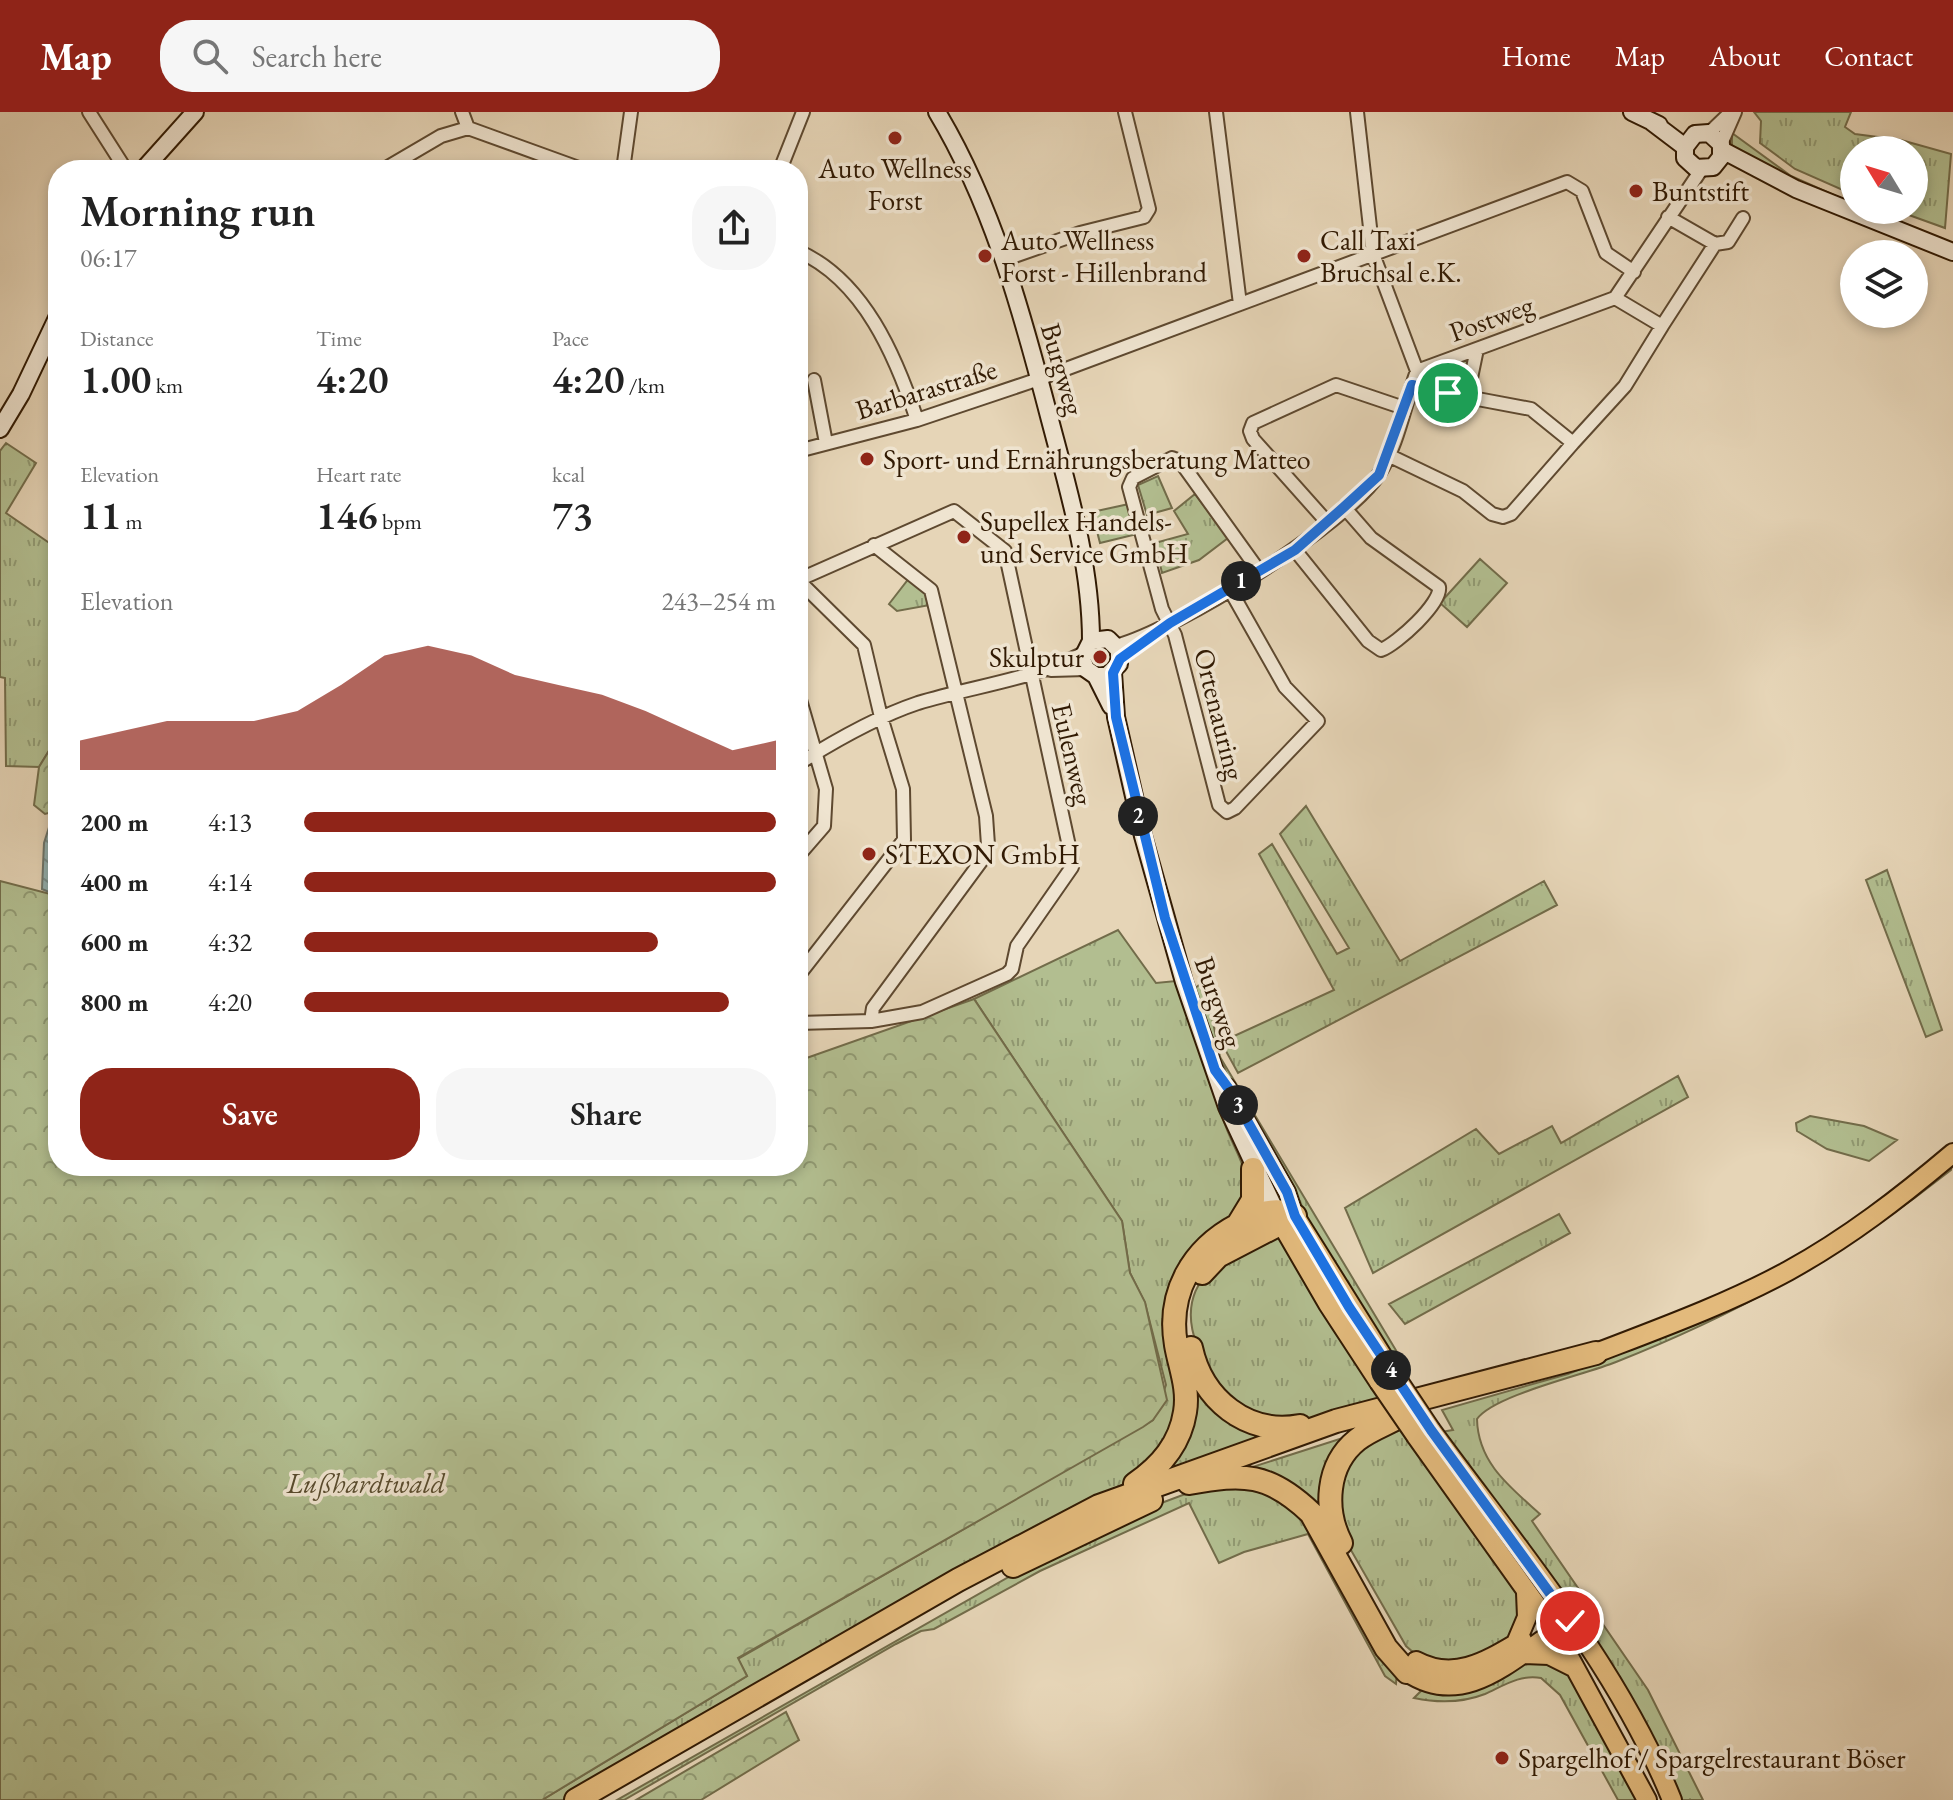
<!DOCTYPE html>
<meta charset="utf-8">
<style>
body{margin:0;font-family:"EB Garamond",serif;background:#f6f6f6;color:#222;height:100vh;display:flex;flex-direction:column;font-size:30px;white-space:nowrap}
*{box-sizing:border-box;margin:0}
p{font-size:26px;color:#767676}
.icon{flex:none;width:44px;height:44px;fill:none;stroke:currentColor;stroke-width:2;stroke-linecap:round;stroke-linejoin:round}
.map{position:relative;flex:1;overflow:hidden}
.drawer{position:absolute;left:48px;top:48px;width:760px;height:1016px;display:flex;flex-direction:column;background:#fff;border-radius:32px;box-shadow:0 4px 12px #0003}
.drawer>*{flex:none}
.needle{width:52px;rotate:308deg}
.buttons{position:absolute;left:1840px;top:24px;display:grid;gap:16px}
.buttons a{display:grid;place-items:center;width:88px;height:88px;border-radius:50%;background:#fff;box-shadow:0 4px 12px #0003;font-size:40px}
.pin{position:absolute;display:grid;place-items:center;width:68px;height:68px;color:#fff;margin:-34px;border:4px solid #fff;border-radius:50%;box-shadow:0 2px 8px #0007}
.km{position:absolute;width:40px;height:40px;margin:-20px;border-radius:50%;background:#222;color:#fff;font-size:22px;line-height:40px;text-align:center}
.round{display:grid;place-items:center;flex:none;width:84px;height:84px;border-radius:32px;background:#f6f6f6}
.summary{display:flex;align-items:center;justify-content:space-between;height:136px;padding:0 32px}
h1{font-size:44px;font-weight:600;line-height:60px}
.stats{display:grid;grid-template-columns:repeat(3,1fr);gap:12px;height:136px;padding:8px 32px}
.stats div{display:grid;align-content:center}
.stats b{font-size:40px;font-weight:600}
.stats small{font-size:22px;font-weight:400}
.stats p{font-size:22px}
.chart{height:224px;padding:16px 32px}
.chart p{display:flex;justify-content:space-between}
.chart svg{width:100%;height:144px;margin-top:8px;fill:#8f2418;opacity:.7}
.action{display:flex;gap:16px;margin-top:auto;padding:16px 32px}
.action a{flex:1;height:92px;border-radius:32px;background:#8f2418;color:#fff;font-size:32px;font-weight:600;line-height:92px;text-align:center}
.action a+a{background:#f6f6f6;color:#222}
ul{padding:0 32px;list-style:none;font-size:26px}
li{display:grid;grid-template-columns:128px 96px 1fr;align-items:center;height:60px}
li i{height:20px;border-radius:10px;background:#8f2418}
header{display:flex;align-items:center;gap:48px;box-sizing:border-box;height:112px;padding:0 40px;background:#8f2418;color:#fff}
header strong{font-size:38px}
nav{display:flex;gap:44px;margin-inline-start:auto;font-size:28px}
.search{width:560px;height:72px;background:#f6f6f6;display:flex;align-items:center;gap:20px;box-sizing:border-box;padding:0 28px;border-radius:32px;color:#767676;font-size:30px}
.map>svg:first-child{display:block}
.grass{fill:url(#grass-tufts);stroke:#726c4a;stroke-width:2}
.forest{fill:url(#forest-crowns);stroke:#726c4a;stroke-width:2}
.water{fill:url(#water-waves);stroke:#6f786e;stroke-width:2}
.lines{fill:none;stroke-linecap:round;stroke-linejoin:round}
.street-casing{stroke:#5e4930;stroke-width:16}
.secondary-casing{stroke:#311a03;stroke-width:20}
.primary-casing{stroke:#311a03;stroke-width:22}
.highway-casing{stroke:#311a03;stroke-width:26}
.street{stroke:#efe4d0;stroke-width:12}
.secondary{stroke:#efe4d0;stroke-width:16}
.primary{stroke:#e3ba7c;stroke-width:18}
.highway{stroke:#e3ba7c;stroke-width:22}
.primary-bridge-casing{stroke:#311a03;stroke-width:22;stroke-linecap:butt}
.primary-bridge{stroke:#e3ba7c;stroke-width:18}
.route-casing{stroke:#fff;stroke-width:16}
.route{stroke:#1a73e8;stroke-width:10}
.poi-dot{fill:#8f2418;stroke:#efe4d0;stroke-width:3}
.labels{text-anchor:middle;stroke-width:7;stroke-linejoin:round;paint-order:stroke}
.poi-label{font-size:28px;fill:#311a03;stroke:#efe4d0;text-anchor:start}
.street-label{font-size:28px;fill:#311a03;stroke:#efe4d0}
.park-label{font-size:28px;font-style:italic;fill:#584b2d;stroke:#efe4d0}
</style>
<header>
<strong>Map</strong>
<div class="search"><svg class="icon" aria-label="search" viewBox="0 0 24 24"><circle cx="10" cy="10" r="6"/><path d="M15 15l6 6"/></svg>Search here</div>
<nav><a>Home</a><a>Map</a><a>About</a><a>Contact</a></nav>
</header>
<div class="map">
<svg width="1953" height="1688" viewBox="0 0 1953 1688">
<defs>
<pattern id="grass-tufts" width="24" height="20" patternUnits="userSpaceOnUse" patternTransform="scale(2)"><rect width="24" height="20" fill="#b2be90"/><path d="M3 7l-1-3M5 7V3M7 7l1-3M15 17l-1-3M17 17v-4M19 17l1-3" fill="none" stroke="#919a73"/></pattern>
<pattern id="forest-crowns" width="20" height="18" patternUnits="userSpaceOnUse" patternTransform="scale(2)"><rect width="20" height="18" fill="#b2be90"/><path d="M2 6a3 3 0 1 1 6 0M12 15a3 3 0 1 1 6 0" fill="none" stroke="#919a73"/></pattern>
<pattern id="water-waves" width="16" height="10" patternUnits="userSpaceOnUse" patternTransform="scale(2)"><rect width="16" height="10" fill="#98b7b6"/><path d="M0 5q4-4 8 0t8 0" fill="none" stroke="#7d9492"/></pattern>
</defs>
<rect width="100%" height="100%" fill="#e6d5b7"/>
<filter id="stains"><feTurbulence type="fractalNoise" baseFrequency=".0025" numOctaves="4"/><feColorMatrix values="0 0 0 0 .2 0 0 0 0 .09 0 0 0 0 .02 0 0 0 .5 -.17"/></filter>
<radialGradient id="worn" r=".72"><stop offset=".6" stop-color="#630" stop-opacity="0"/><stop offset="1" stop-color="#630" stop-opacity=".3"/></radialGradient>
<!-- grass -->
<path class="grass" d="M1754,0H1851L1845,15L1855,22L1901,28L1951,42L1945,116L1895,98H1914V38H1854V83L1795,57L1760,31L1761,9Z
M1732,21L1791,64L1854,92L1788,67L1780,59L1732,39Z
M1468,246L1462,279L1423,270L1426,260Z
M6,331L36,351L6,401L58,437V624L39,655L6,654L5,566L0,565V339Z
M1158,364L1172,396L1147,403L1138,373Z
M1195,382L1228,426L1199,448L1162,461L1155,431L1188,422L1174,399Z
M1129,392L1137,422L1100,431L1092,400Z
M1480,447L1507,471L1467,515L1440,491Z
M910,465L928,480L930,493L897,499L889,492Z
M1306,694L1400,849L1544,769L1557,793L1238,961L1221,930L1334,878L1259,742L1272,732L1337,842L1349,836L1280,722Z
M1887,758L1942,918L1926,925L1866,768Z
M1118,818L1156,871L1176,869C1193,914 1208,959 1222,1004C1234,1042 1249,1049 1247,1092L1193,1137L1173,1320L1138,1365L983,1442L565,1688H542L747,1564L738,1547L1153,1308L1166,1273L1145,1191L1130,1161L1122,1109L974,887Z
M1199,873L1206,875L1220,945L1409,1260L1405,1262L1333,1151L1231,973L1194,877Z
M1678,964L1688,985L1373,1161L1345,1096L1476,1017L1499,1042L1552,1014L1561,1031Z
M1810,1004L1864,1014L1897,1028L1869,1049L1827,1037L1797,1019L1796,1011Z
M1953,1049L1951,1058C1844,1143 1742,1200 1616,1250C1584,1263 1494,1283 1477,1307C1478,1351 1510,1375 1540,1402L1532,1409L1648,1578L1703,1688H1677L1441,1320L1453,1318L1442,1298L1568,1262L1681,1216Z
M1559,1102L1570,1121L1405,1212L1389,1192Z
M1270,1108C1256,1122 1228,1127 1212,1142C1171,1179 1174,1256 1215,1294C1231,1309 1260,1315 1268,1323L1158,1364C1175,1347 1188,1326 1192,1301C1196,1276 1187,1253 1183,1229C1175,1187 1194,1146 1231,1125C1243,1119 1256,1109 1270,1108Z
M1276,1124L1282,1127L1380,1289L1286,1312L1228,1293C1204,1251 1165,1196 1215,1154C1231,1141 1257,1133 1276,1124Z
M1402,1314L1521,1488L1515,1524L1454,1555L1414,1541L1406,1534L1344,1426L1334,1381L1360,1331Z
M1352,1323L1325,1413L1240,1359Z
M1220,1369L1290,1387L1397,1559L1396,1572L1385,1564L1308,1422L1244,1440L1219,1451L1189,1391L1040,1459L934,1517L921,1519L896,1532L624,1688H617L1042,1446L1140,1399Z
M1537,1546L1565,1556L1641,1688H1618L1560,1583L1541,1566C1520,1562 1503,1574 1485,1582C1462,1591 1438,1591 1414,1586L1423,1577Z"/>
<!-- forest -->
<path class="forest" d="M58,624L56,699L45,702L34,693L39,655Z
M0,769L58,784V1054H798V949L974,887L1122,1109L1130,1161L1145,1190L1167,1288L1153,1308L1143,1315L738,1546L747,1564L542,1688H0Z
M786,1600L799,1628L701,1688H636Z"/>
<!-- water -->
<path class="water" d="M58,687V784L42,777L44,731Z"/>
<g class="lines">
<!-- street casing -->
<g class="street-casing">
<path id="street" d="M89,0L126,58
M462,0L468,16
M1216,0L1240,192
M1357,0L1373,142L1417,259
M468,16L584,58
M1709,21L1731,0
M1721,32L1735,0
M383,58L441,24L468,16
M623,58L631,0
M780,58L803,0
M1715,132L1728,130L1743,106
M798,139C864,168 896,245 917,308
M1003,148L1080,121L1144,105L1149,97L1125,0
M1615,186L1662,214L1715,132L1668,105
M814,268L826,331
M1412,273L1467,285
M1573,331L1625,274L1662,214
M798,339L917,308L1039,267L1567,70L1582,79L1606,141L1634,160
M1388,343L1463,379L1492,402L1503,405L1511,402L1573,331L1531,297L1467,285L1477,237
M1327,410L1253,327L1250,319L1253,311L1336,273L1404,296
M1295,438L1368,529L1381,538C1397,532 1442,491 1439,475L1371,426L1344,395
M798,468L954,399L1005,439L1072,748V755L1017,834L1012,857L1007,862L922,900L871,909L798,911
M1229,476L1285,575L1318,609L1235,696L1227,700L1219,693L1175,523L1162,497L1129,375L1133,366L1172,346L1180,349L1259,459
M1116,534C1176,518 1345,414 1379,362C1398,333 1405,291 1417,259L1615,186L1701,58
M1120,547L1147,526
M1051,558L1086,557
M798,581L826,677L824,714L798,744
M798,652C836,628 876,605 918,591C974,574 1030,568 1082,542
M798,864L904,728L903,677L881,605L864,533L798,468
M871,909L873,896L985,744L988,733L986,704L931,478L874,433"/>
</g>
<!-- secondary casing -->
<g class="secondary-casing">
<path id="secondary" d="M937,0C993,93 1023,204 1050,308C1069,380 1091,454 1091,529
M1632,0L1659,13
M1652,10L1685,35V46L1696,56L1713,55L1721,45V32L1709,21L1695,22L1685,35
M1722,38L1796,77L1953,140
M143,58L195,0
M0,317L21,282L58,204
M1113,561L1116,605L1143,724L1184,870L1227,995L1279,1106
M1096,564H1107L1119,552V538L1108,527L1091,529L1082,547L1086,557L1096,564L1111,594
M1227,975L1287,1080L1295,1104"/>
</g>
<!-- primary casing -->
<g class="primary-casing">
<path id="primary" d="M1295,1104L1395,1264
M1281,1111L1328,1192L1379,1270
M1596,1241C1661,1216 1727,1192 1788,1159C1848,1126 1901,1085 1953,1041
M1431,1318C1517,1436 1617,1552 1672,1688
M1416,1324L1555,1519L1647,1688
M1516,1531L1527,1505L1526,1481
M1521,1542L1549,1543L1575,1556
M1416,1549C1455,1570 1488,1548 1522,1528
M1407,1560C1467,1600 1516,1542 1565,1513"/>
</g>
<!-- highway casing -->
<g class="highway-casing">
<path id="highway" d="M1239,1111L1253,1088V1057
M1202,1161L1218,1144L1295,1104
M1191,1236C1202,1287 1247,1324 1300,1314
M1189,1371C1244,1361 1269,1361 1311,1401L1386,1536L1407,1560
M1135,1372C1161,1354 1180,1332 1185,1300C1189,1276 1180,1256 1176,1233C1167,1181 1192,1137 1238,1113C1257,1103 1274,1093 1295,1104
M1341,1431C1324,1398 1326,1353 1357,1328C1369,1318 1387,1312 1401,1304
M1013,1454L1151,1388
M576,1688L958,1468L1099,1394L1336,1309L1596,1241"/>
</g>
<!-- street -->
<use href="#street" class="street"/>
<!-- secondary -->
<use href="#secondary" class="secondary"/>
<!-- primary -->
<use href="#primary" class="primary"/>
<!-- highway -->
<use href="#highway" class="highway"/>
<!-- primary-bridge casing -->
<g class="primary-bridge-casing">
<path id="primary-bridge" d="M1395,1264L1431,1318
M1379,1270L1416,1324"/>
</g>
<!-- primary-bridge -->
<use href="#primary-bridge" class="primary-bridge"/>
</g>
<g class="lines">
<!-- route casing -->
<g class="route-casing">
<path id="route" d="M1448,281L1412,273L1379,363L1344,395L1295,438L1170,511L1120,547L1113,561L1116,605L1165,806L1215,958L1231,980L1287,1080L1295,1104L1349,1195L1431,1318L1570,1509"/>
</g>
<!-- route -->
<use href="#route" class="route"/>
</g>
<!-- markers -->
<g class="poi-dot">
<circle cx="895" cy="26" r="8"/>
<circle cx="1636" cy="79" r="8"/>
<circle cx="985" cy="144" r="8"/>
<circle cx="1304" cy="144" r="8"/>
<circle cx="867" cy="347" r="8"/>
<circle cx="964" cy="425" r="8"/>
<circle cx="1100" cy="545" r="8"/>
<circle cx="869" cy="742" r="8"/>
<circle cx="1502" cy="1646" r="8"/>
</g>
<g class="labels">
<!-- poi labels -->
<g class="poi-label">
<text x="895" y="66" text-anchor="middle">Auto Wellness<tspan x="895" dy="32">Forst</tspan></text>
<text x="1652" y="89">Buntstift</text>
<text x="1001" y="138">Auto Wellness<tspan x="1001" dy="32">Forst - Hillenbrand</tspan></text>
<text x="1320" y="138">Call Taxi<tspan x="1320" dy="32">Bruchsal e.K.</tspan></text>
<text x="883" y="357">Sport- und Ernährungsberatung Matteo</text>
<text x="980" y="419">Supellex Handels-<tspan x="980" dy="32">und Service GmbH</tspan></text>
<text x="1084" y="555" text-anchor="end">Skulptur</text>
<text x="885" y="752">STEXON GmbH</text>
<text x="1518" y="1656">Spargelhof / Spargelrestaurant Böser</text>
</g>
<!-- street labels -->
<g class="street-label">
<text transform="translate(1491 206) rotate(-20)" y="10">Postweg</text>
<text transform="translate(1063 257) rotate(74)" y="10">Burgweg</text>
<text transform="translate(926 277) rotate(-17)" y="10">Barbarastraße</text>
<text transform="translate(1220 602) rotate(76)" y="10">Ortenauring</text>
<text transform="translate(1073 642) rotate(77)" y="10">Eulenweg</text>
<text transform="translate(1219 890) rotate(71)" y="10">Burgweg</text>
</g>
<!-- park labels -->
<g class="park-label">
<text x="366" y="1381">Lußhardtwald</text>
</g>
</g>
<rect width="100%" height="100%" filter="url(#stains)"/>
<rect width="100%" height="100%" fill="url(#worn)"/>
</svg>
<div class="buttons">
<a><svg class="needle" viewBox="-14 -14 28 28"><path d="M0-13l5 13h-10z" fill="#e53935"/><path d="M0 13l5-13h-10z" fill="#767676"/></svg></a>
<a><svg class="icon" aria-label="layers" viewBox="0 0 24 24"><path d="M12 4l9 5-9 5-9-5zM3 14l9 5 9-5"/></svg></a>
</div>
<div class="pin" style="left:1448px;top:281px;background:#1e9e55"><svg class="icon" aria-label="arrive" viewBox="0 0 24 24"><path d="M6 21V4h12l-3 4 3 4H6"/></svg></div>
<div class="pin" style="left:1570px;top:1509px;background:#d93025"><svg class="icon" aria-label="check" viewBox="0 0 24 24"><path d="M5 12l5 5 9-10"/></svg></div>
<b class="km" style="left:1241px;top:469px">1</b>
<b class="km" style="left:1138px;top:704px">2</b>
<b class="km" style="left:1238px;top:993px">3</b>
<b class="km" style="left:1391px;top:1258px">4</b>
<section class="drawer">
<div class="summary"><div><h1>Morning run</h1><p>06:17</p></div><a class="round"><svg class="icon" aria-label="share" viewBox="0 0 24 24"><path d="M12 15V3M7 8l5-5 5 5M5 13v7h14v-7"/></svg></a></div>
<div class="stats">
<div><p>Distance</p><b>1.00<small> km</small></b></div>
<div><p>Time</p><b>4:20</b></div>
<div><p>Pace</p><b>4:20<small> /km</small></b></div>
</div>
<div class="stats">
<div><p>Elevation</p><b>11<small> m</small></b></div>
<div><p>Heart rate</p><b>146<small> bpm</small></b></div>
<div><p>kcal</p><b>73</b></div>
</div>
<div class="chart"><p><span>Elevation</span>243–254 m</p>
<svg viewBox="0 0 160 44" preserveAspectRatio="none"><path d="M0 44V35L10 32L20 29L30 29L40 29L50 26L60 18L70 9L80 6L90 9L100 15L110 18L120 21L130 26L140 32L150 38L160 35V44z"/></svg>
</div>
<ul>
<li><b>200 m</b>4:13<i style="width:100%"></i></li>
<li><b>400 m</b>4:14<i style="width:100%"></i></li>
<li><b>600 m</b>4:32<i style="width:75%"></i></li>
<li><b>800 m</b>4:20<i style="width:90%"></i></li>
</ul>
<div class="action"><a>Save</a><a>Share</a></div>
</section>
</div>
